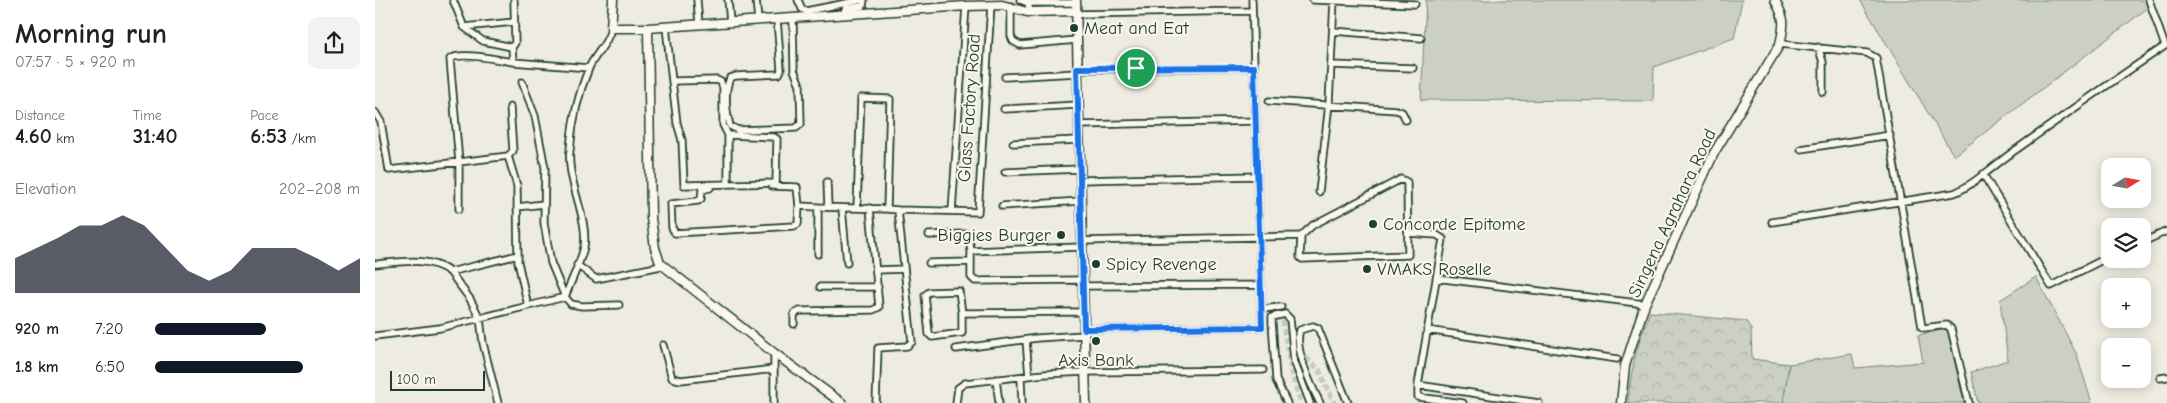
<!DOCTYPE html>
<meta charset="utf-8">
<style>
body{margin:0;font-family:"Comic Neue",sans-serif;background:#f2f2f2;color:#202124;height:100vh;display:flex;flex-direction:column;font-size:19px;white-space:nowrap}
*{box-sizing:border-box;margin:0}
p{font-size:16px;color:#757577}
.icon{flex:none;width:28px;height:28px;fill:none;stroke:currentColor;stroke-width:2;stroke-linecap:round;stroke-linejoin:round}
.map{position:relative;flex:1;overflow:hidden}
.drawer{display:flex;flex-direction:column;background:#fff;width:375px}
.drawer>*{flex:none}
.needle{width:32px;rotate:79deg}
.fabs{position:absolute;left:1726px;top:158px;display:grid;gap:10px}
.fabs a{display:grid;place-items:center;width:50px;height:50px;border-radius:10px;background:#fff;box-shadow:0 2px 12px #0003;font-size:25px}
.scale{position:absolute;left:15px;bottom:12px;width:95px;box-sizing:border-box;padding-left:5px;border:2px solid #1f3d34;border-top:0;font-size:14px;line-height:18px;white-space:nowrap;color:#1f3d34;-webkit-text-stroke:4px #fbf7ec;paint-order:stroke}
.pin{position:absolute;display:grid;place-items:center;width:42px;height:42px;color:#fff;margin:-21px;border:2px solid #fff;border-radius:50%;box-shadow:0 1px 5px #0007}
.round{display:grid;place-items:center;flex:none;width:52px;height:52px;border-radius:10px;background:#f2f2f2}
.summary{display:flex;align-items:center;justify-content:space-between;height:85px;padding:0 15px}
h1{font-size:28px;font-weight:700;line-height:38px}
.figures{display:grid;grid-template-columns:repeat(3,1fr);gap:8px;height:85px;padding:5px 15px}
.figures div{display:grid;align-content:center}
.figures b{font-size:21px;font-weight:700}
.figures small{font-size:14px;font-weight:400}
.figures p{font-size:14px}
.chart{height:140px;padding:10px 15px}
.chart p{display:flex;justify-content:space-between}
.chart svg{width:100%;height:90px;margin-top:5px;fill:#111827;opacity:.7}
ul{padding:0 15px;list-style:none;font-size:16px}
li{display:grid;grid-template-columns:80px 60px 1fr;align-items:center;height:38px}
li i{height:12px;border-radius:6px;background:#111827}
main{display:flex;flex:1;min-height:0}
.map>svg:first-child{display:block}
.grass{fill:#cbcfc4;stroke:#75867c}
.forest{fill:url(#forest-crowns);stroke:#75867c}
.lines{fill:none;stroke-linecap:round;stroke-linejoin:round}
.street-tunnel{stroke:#c5c9be;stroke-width:5.5;stroke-dasharray:5.5 3;stroke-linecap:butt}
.street-casing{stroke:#1f3d34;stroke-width:9}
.secondary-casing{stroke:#1f3d34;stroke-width:11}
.street{stroke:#fbf7ec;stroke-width:5.5}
.secondary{stroke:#fbf7ec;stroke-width:8}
.route-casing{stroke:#fff;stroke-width:10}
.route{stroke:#1a73e8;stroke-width:6}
.poi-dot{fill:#1f3d34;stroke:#fbf7ec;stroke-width:2}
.labels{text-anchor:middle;stroke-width:4;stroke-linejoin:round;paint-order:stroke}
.poi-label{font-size:18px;fill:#1f3d34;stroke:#fbf7ec;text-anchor:start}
.street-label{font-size:18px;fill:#1f3d34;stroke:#fbf7ec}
</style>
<main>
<section class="drawer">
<div class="summary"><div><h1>Morning run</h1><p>07:57 · 5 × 920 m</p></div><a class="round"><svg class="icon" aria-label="share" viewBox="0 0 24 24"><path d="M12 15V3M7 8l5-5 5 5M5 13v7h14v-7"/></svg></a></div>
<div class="figures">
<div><p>Distance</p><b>4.60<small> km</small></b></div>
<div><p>Time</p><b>31:40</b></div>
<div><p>Pace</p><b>6:53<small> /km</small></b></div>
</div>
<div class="chart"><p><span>Elevation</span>202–208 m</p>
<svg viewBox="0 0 160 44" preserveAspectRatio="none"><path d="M0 44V27L10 22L20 17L30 11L40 11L50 6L60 11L70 22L80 33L90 38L100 33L110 22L120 22L130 22L140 27L150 33L160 27V44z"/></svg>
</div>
<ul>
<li><b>920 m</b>7:20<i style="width:54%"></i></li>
<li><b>1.8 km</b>6:50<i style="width:72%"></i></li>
</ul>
</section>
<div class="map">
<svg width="1792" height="403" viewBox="0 0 1792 403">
<defs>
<pattern id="forest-crowns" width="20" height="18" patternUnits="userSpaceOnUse" patternTransform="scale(1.25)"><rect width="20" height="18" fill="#cbcfc4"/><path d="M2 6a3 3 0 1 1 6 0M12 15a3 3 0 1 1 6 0" fill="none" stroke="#aeb3a9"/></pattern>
</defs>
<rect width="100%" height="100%" fill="#eeece1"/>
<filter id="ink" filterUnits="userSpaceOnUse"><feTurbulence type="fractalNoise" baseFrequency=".02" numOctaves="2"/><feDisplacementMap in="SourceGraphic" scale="10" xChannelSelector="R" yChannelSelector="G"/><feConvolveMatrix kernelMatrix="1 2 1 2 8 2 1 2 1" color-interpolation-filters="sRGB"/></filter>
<g filter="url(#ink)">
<!-- grass -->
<path class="grass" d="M1051,0H1367L1359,38L1279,67L1278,101L1046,100Z
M1485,0H1772L1774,7L1579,156Z
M1661,277L1701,353L1717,403H1603L1596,372L1633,360L1625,300Z
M1572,329L1589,403H1408L1414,364L1477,354L1480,368L1548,362L1543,335Z"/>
<!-- forest -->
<path class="forest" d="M1275,312L1371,321L1376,329L1377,359L1414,364L1408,403H1253C1255,370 1263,342 1275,312Z"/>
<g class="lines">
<!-- street-tunnel -->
<path class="street-tunnel" d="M907,312C911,342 914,374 927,403
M914,356L932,359L944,370L959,403"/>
<!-- street casing -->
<g class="street-casing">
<path id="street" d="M78,0L89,27L108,41L137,47L138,62L214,68
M322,0L324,24
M353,0L355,22
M381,0L383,20
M423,0L427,9L431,11L487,0
M645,0L653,3L655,12
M653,0V3H701
M938,0L1040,4
M636,6V36L638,41L645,45L702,40
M469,14L470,9L488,6L489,0
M701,14L877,11
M402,19L406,70L404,74L361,76L355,78C349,92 351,112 355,126L363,130L421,128L426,124L425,85L419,70L418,18
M89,27L139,22
M291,27L297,81L342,80L346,82L348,88V125L353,135L399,137L402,139L401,183L309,185L307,140L302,123L297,81
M958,31L1046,38
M1405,44L1492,53L1501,58L1547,327L1549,328L1572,325L1576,329L1594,403
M137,47L140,43L139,0
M1443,47L1448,62V92
M956,65L1038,68
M702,69L879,67
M630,77L702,73
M147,82L160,116L170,168L169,223L176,263L190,297L196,304L207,306L244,305
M894,101L1021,110L1027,112L1031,120
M629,109L703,105
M0,112L6,122L14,170L84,162L75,59C85,51 124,60 138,62
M704,125L881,121
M353,135V184
M638,143L704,140
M1426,149L1515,135
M133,156L142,186L143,262L153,306L190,297
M630,172L705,169
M1608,174L1676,286L1735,256
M705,180L882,176
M452,182L453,207
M397,186L422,187L424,206
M335,188L327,190L326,199L323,201L296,204L297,228L300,233L419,226L423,224L424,206L443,207
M944,192L954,104L959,0
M627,206L706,201
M142,207L169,204
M467,208L472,263
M482,208L486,98L515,99L512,209L523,210L537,342L532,346L503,348L501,403
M84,209V162L133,156L138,151L135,107
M523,210L603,212L616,5
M577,211L591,6
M1397,222L1579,193C1598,186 1624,161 1642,149C1691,114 1740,79 1790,46L1774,0
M1033,233L1062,235L1068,239L1043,385V397L1088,403
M554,235L593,234L596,251L707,247
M707,241L926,236L938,225L1026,179L1032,182L1033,255L927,259L925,257L926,236
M1768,242L1792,231
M596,251V277L600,281L708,280
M443,254V207L512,209
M554,263L596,262
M0,264C26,262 53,256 75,272L143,255
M202,265L221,279L286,266
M502,270L529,269
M75,272L95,299L105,318L108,343L123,403
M1061,278L1270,304
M708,286L886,285
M445,287H503
M190,297C196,281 205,264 209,247C214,218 191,180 195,150C197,123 204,92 214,68C220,54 233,44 236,28
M887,309L906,307
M587,313L584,291L554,292L550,295L554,334L557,337L587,333V313L708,312
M419,324V314L425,311L498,310L504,307L495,208
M709,329L887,327L877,0
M1052,330L1242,359
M0,336L65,328L153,306
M651,340L654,376
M288,345L297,378L306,380L399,369V403
M581,349L662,338L709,335
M399,369V353
M646,378L647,403
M1785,378L1792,377
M621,379L624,403
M1043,385L1164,403
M581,403L583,388L590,383L669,374L710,372L888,370
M912,403L901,380L897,322V317L910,314L915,319L919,361L935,403
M945,403C937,387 918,348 925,330L938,326L943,328L973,403"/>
</g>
<!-- secondary casing -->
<g class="secondary-casing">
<path id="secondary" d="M238,0L236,28H273L591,6L627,5L652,12L701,11
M701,0L711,403
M273,28L276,218L280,248L285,263L399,353L467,403
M1246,403L1250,366L1270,304L1339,153L1405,44C1410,23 1410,19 1400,0"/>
</g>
<!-- street -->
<use href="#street" class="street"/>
<!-- secondary -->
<use href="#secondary" class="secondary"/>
</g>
</g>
<g class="lines" filter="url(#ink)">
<!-- route casing -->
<g class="route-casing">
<path id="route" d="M879,67L887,327L709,329L702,68Z"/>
</g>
<!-- route -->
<use href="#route" class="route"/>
</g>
<!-- markers -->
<g class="poi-dot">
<circle cx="699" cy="28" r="5"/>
<circle cx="998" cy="224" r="5"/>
<circle cx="686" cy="235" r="5"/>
<circle cx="721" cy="264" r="5"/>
<circle cx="992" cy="269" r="5"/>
<circle cx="721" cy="341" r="5"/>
</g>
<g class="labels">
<!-- poi labels -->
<g class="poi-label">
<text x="709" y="34">Meat and Eat</text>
<text x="1008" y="230">Concorde Epitome</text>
<text x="676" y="241" text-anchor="end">Biggies Burger</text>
<text x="731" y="270">Spicy Revenge</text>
<text x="1002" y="275">VMAKS Roselle</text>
<text x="721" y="366" text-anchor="middle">Axis Bank</text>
</g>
<!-- street labels -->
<g class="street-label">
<text transform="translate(594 108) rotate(-86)" y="6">Glass Factory Road</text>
<text transform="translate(1297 213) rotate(-65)" y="6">Singena Agrahara Road</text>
</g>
</g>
</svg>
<div class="fabs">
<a><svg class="needle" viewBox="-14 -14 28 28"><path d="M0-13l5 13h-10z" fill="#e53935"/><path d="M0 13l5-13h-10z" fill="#757577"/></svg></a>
<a><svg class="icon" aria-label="layers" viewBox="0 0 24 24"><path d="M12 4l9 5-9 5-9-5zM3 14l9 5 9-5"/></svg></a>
<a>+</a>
<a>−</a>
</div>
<div class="scale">100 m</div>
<div class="pin" style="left:761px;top:68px;background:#1e9e55"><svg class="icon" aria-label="arrive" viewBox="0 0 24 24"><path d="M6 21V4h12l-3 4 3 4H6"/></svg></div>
</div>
</main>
